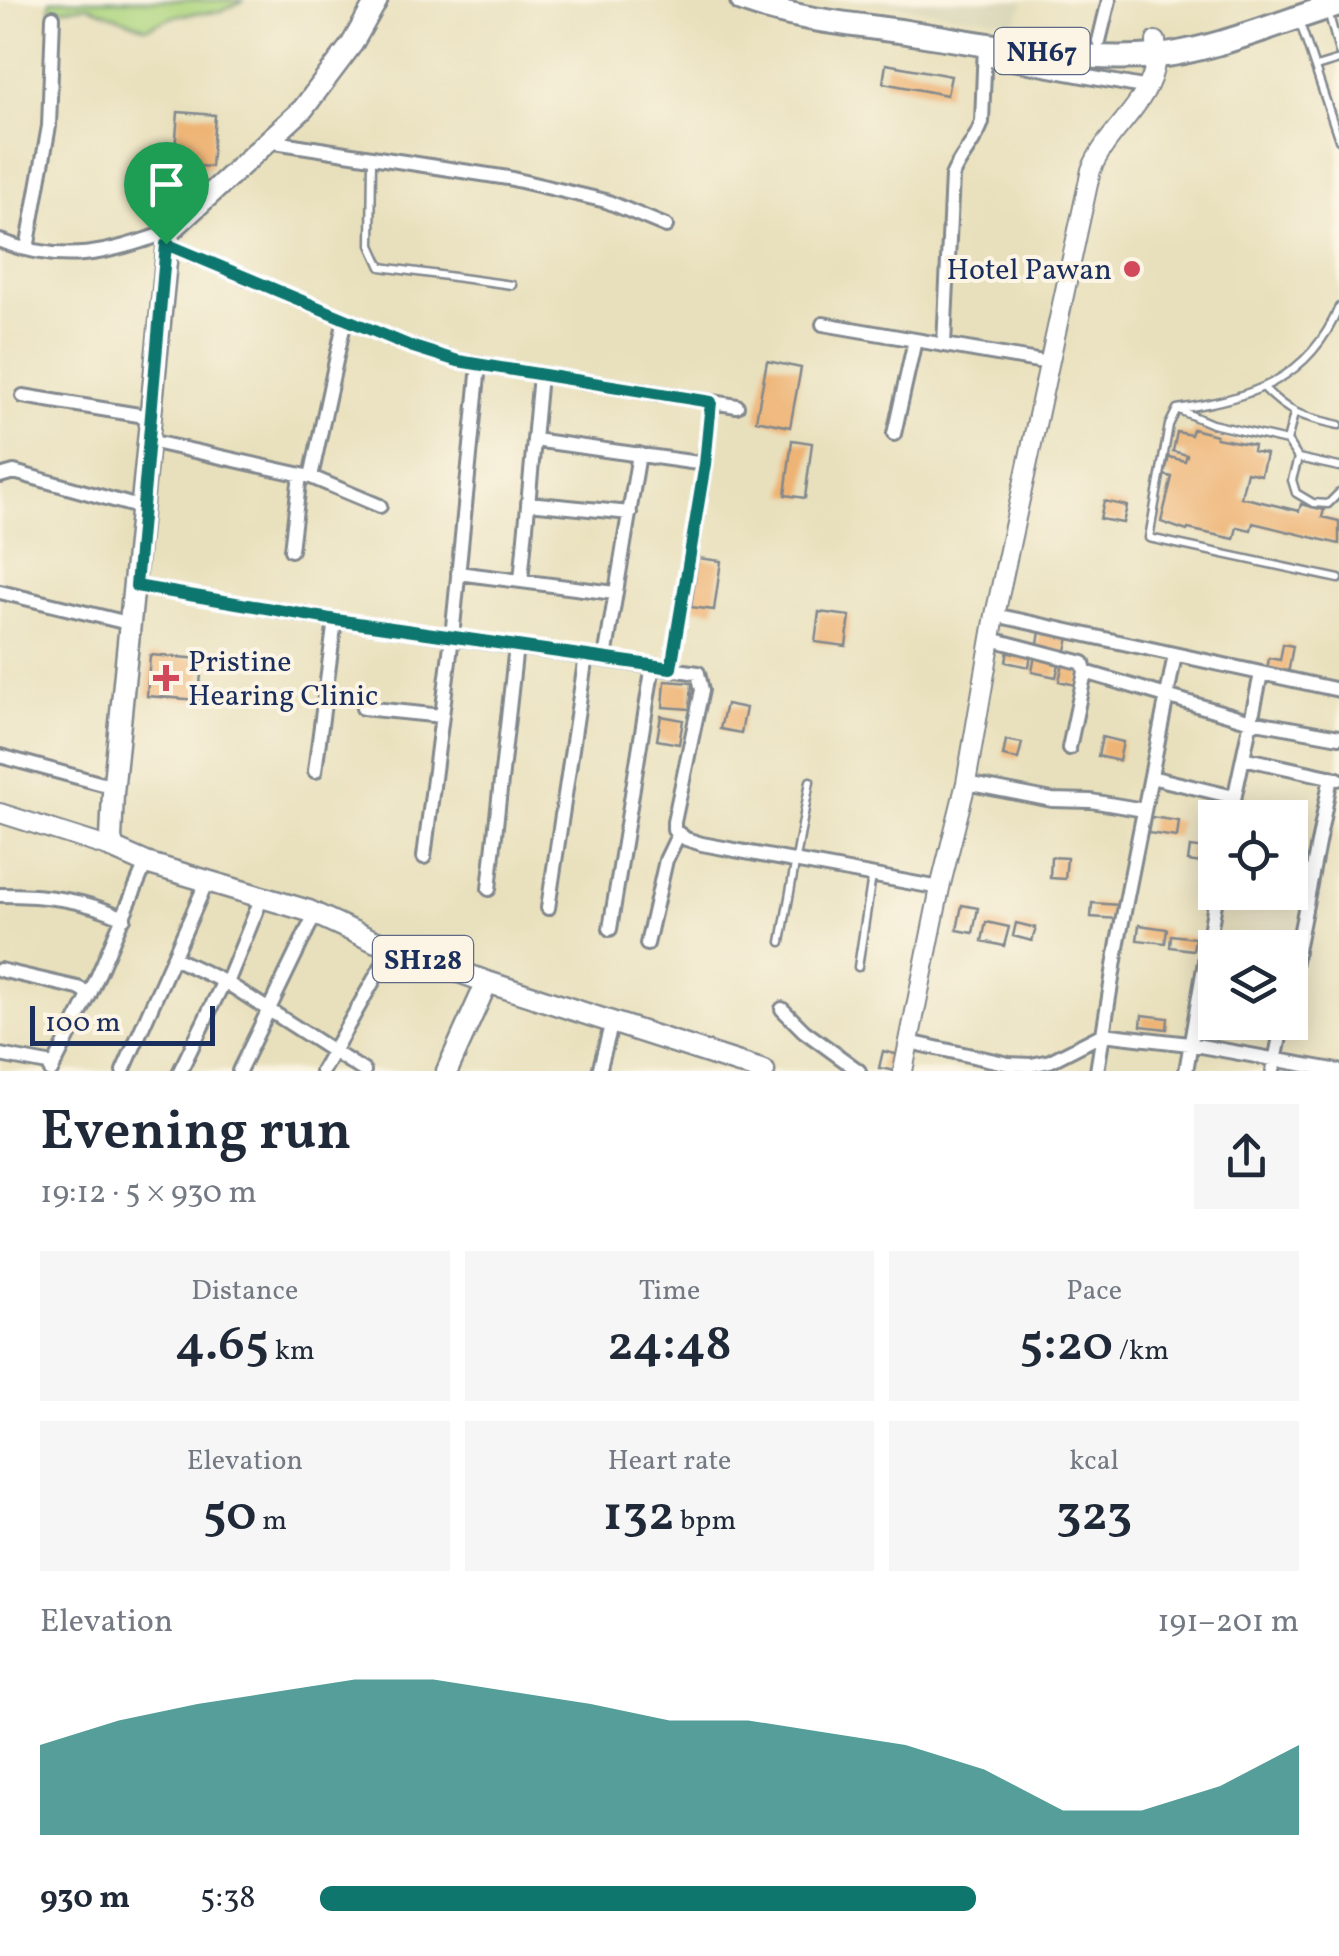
<!DOCTYPE html>
<meta charset="utf-8">
<style>
body{margin:0;font-family:Vollkorn,serif;background:#f6f6f7;color:#1f2937;height:100vh;display:flex;flex-direction:column;font-size:38px;white-space:nowrap}
*{box-sizing:border-box;margin:0}
p{font-size:32px;color:#747a83}
.icon{flex:none;width:55px;height:55px;fill:none;stroke:currentColor;stroke-width:2;stroke-linecap:round;stroke-linejoin:round}
.map{position:relative;height:1071px;overflow:hidden}
.drawer{display:flex;flex-direction:column;background:#fff;flex:1}
.drawer>*{flex:none}
.fabs{position:absolute;left:1198px;top:800px;display:grid;gap:20px}
.fabs a{display:grid;place-items:center;width:110px;height:110px;border-radius:0px;background:#fff;box-shadow:0 5px 25px #0003;font-size:50px}
.scale{position:absolute;left:30px;bottom:25px;width:185px;box-sizing:border-box;padding-left:10px;border:5px solid #1b2f5e;border-top:0;font-size:28px;line-height:35px;white-space:nowrap;color:#1b2f5e;-webkit-text-stroke:8px #fcf5e5;paint-order:stroke}
.pin{position:absolute;display:grid;place-items:center;width:85px;height:85px;color:#fff;margin:-102px -42px;border-radius:50% 50% 50% 0;rotate:-45deg;box-shadow:0 0 10px #0007}
.pin .icon{rotate:45deg}
.round{display:grid;place-items:center;flex:none;width:105px;height:105px;border-radius:0px;background:#f6f6f7}
.headline{display:flex;align-items:center;justify-content:space-between;height:170px;padding:0 40px}
h1{font-size:55px;font-weight:600;line-height:75px}
.stats{display:grid;grid-template-columns:repeat(3,1fr);gap:15px;height:170px;padding:10px 40px}
.stats div{display:grid;align-content:center;border-radius:0px;background:#f6f6f7;text-align:center}
.stats b{font-size:50px;font-weight:600}
.stats small{font-size:28px;font-weight:400}
.stats p{font-size:28px}
.chart{height:280px;padding:20px 40px}
.chart p{display:flex;justify-content:space-between}
.chart svg{width:100%;height:180px;margin-top:10px;fill:#0f766e;opacity:.7}
ul{padding:0 40px;list-style:none;font-size:32px}
li{display:grid;grid-template-columns:160px 120px 1fr;align-items:center;height:75px}
li i{height:25px;border-radius:12px;background:#0f766e}
.map>svg:first-child{display:block}
.built{fill:#d8d6b7}
.green{fill:#afd680;stroke:#65826f;stroke-width:2.5}
.building{fill:#eeb474}
.lines{fill:none;stroke-linecap:round;stroke-linejoin:round}
.lane-casing{stroke:#82888d;stroke-width:11}
.street-casing{stroke:#82888d;stroke-width:18}
.secondary-casing{stroke:#82888d;stroke-width:22}
.primary-casing{stroke:#82888d;stroke-width:25}
.highway-casing{stroke:#82888d;stroke-width:28}
.lane{stroke:#fff;stroke-width:6}
.street{stroke:#fff;stroke-width:12}
.secondary{stroke:#fff;stroke-width:18}
.primary{stroke:#fff;stroke-width:20}
.highway{stroke:#fff;stroke-width:22}
.route-casing{stroke:#fff;stroke-width:20}
.route{stroke:#0f766e;stroke-width:12}
.poi-dot{fill:#d1495b;stroke:#fcf5e5;stroke-width:4}
.labels{text-anchor:middle;stroke-width:8;stroke-linejoin:round;paint-order:stroke}
.shield{fill:#fcf5e5;stroke:#5e6a86;stroke-width:2.5}
.shield-label{font-size:28px;font-weight:bold;fill:#1b2f5e}
.poi-label{font-size:30px;fill:#1b2f5e;stroke:#fcf5e5;text-anchor:end}
</style>
<div class="map">
<svg width="1339" height="1071" viewBox="0 0 1339 1071">
<rect width="100%" height="100%" fill="#fcf5e5"/>
<filter id="ink" filterUnits="userSpaceOnUse"><feTurbulence type="fractalNoise" baseFrequency=".01" numOctaves="2"/><feDisplacementMap in="SourceGraphic" scale="20" xChannelSelector="R" yChannelSelector="G"/><feConvolveMatrix kernelMatrix="1 2 1 2 8 2 1 2 1" color-interpolation-filters="sRGB"/></filter>
<filter id="wash" filterUnits="userSpaceOnUse"><feTurbulence type="fractalNoise" baseFrequency=".0048" numOctaves="4" result="noise"/><feDisplacementMap in="SourceGraphic" scale="40" xChannelSelector="R" yChannelSelector="G"/><feGaussianBlur stdDeviation="2.25" result="paint"/><feColorMatrix in="noise" values="0 0 0 0 0 0 0 0 0 0 0 0 0 0 0 0 0 1.4 0 .05"/><feComposite in="paint" operator="in"/></filter>
<g filter="url(#wash)">
<rect width="100%" height="100%" fill="#e8e0bc"/>
<!-- built -->
<path class="built" d="M854,0H1024L1016,22Z"/>
<!-- green -->
<path class="green" d="M50,0H245L220,12L178,15L146,28L88,6L50,10Z"/>
<g id="blocks">
<!-- building -->
<path class="building" d="M886,64L951,76L947,95L883,83Z
M178,112L215,115L211,167L174,164Z
M767,361L801,368L790,427L756,420Z
M1193,429L1216,435V438L1254,445L1253,451L1266,454L1261,475L1247,472L1241,497L1299,511L1301,504L1324,510L1322,517L1339,521V544L1253,523L1251,530L1237,527L1234,539L1188,529L1187,531L1161,522L1172,477L1164,475L1169,457L1185,461L1187,455L1173,451L1177,432L1191,435Z
M792,440L812,443L805,498L785,495Z
M1104,501L1127,506L1123,523L1100,519Z
M698,558L721,561L714,610L691,607Z
M819,612L850,616L846,646L815,642Z
M1040,632L1069,638L1065,654L1037,648Z
M1283,644L1293,646L1288,674L1267,670L1269,658L1280,660Z
M1008,649L1031,654L1029,667L1006,662Z
M150,655L202,659L199,700L147,696Z
M1035,655L1060,660L1056,677L1032,672Z
M1063,663L1083,667L1079,686L1059,681Z
M665,681L692,683L690,709L663,707Z
M726,704L746,708L741,733L720,729Z
M661,716L683,720L679,744L657,740Z
M1102,737L1123,742L1119,761L1098,756Z
M1006,740L1022,743L1018,759L1003,756Z
M1151,817L1179,821L1177,837L1148,833Z
M1190,847L1215,850V865L1188,861Z
M1051,857L1067,858L1065,879L1050,878Z
M1092,903L1119,905L1118,919L1091,917Z
M962,905L978,908L973,933L957,930Z
M986,922L1009,927L1004,946L982,941Z
M1016,923L1036,928L1032,941L1013,936Z
M1139,925L1167,929L1165,943L1137,940Z
M1171,935L1195,938L1193,950L1170,947Z
M1142,1015L1168,1018L1167,1029L1141,1026Z
M883,1051L899,1055L896,1071L879,1068Z"/>
</g>
</g>
<g filter="url(#ink)">
<use href="#blocks" fill-opacity="0" stroke="#82888d" stroke-width="2.5"/>
<g class="lines">
<!-- lane casing -->
<g class="lane-casing">
<path id="lane" d="M1328,11L1339,52
M1300,23L1339,140
M1316,67L1339,60
M372,157L371,245L381,267L512,285
M1339,307C1309,381 1248,399 1177,409L1169,425L1149,538L1339,579
M1264,388C1290,415 1304,417 1339,425
M1179,410L1212,424L1287,441L1294,414
M1287,441L1298,458L1339,467
M1298,458L1292,480L1296,493L1313,503L1328,504L1339,493
M781,942L810,781
M858,967L872,876"/>
</g>
<!-- street casing -->
<g class="street-casing">
<path id="street" d="M1099,41L1109,0
M985,58L1148,88
M268,141L508,178L606,201L666,226
M0,241C66,266 107,253 169,232
M166,244L410,346L458,361L737,406
M27,249L49,126L53,17
M823,324L1049,363
M944,345L952,176C960,156 976,142 982,122L985,44
M23,396L151,417
M894,434L915,340
M534,440L705,464
M149,441L311,477L380,506
M0,476L14,472L142,508
M311,477L345,319
M528,503L630,513
M291,550L300,475
M458,573L614,593
M521,581L540,375
M136,586L335,620L698,673L702,690L674,822V830L686,839L702,844L940,888
M0,592L132,624
M995,615L1339,690
M991,639L1083,663L1085,672L1069,748
M605,658L639,454
M671,668L705,464L711,402
M1085,672L1251,721L1339,737
M363,708L442,716
M0,756L114,787
M1243,758L1338,779
M315,771L335,620
M1151,777L1234,797
M966,783L1052,800L1091,801L1144,810
M1230,818L1261,674
M424,857L452,637L479,365
M489,889L516,646
M0,895C45,895 83,899 124,918
M548,908L586,656
M610,929L653,665
M647,944L666,860L678,835
M174,958L227,983L364,1071
M0,970L78,988L90,994
M227,983L262,897
M1290,986L1331,777
M782,1009L804,1031L859,1071
M909,1042L1009,1064L1031,1065L1050,1061L1103,1034L1189,1044L1339,1071
M0,1055L53,1065
M51,1071L90,994L146,863
M123,1071L207,881
M180,1071L224,981
M239,1071L315,914
M322,1071L392,948
M599,1071L612,1022
M1097,1071L1118,942L1175,655
M1186,1071L1217,892
M1273,1071L1283,1022"/>
</g>
<!-- secondary casing -->
<g class="secondary-casing">
<path id="secondary" d="M0,813L114,849
M903,1071L940,888L966,783L995,615L1091,170C1111,121 1161,101 1156,41"/>
</g>
<!-- primary casing -->
<g class="primary-casing">
<path id="primary" d="M377,0L352,44L303,109L169,232L113,793L111,839L114,849L146,863L309,911L374,941L487,982L764,1071
M447,1071L487,982"/>
</g>
<!-- highway casing -->
<g class="highway-casing">
<path id="highway" d="M742,0C794,20 852,24 906,32C988,44 1074,63 1156,56C1209,52 1286,20 1339,4"/>
</g>
<!-- lane -->
<use href="#lane" class="lane"/>
<!-- street -->
<use href="#street" class="street"/>
<!-- secondary -->
<use href="#secondary" class="secondary"/>
<!-- primary -->
<use href="#primary" class="primary"/>
<!-- highway -->
<use href="#highway" class="highway"/>
</g>
</g>
<g class="lines" filter="url(#ink)">
<!-- route casing -->
<g class="route-casing">
<path id="route" d="M166,244L410,346L458,361L711,402L705,464L671,668L336,620L136,586Z"/>
</g>
<!-- route -->
<use href="#route" class="route"/>
</g>
<!-- markers -->
<g class="poi-dot">
<circle cx="1132" cy="269" r="10"/>
<path d="M161 663h10v10h10v10h-10v10h-10v-10h-10v-10h10z"/>
</g>
<g class="labels">
<!-- shield labels -->
<g class="shield">
<rect x="994.5" y="28" width="95" height="46" rx="8"/>
<rect x="373" y="936" width="100" height="46" rx="8"/>
</g>
<g class="shield-label">
<text x="1042" y="61">NH67</text>
<text x="423" y="969">SH128</text>
</g>
<!-- poi labels -->
<g class="poi-label">
<text x="1112" y="279">Hotel Pawan</text>
<text x="188" y="671" text-anchor="start">Pristine<tspan x="188" dy="34">Hearing Clinic</tspan></text>
</g>
</g>
</svg>
<div class="fabs">
<a><svg class="icon" aria-label="locate" viewBox="0 0 24 24"><circle cx="12" cy="12" r="6"/><path d="M12 2v4M12 18v4M2 12h4M18 12h4"/></svg></a>
<a><svg class="icon" aria-label="layers" viewBox="0 0 24 24"><path d="M12 4l9 5-9 5-9-5zM3 14l9 5 9-5"/></svg></a>
</div>
<div class="scale">100 m</div>
<div class="pin" style="left:166px;top:244px;background:#1e9e55"><svg class="icon" aria-label="arrive" viewBox="0 0 24 24"><path d="M6 21V4h12l-3 4 3 4H6"/></svg></div>
</div>
<section class="drawer">
<div class="headline"><div><h1>Evening run</h1><p>19:12 · 5 × 930 m</p></div><a class="round"><svg class="icon" aria-label="share" viewBox="0 0 24 24"><path d="M12 15V3M7 8l5-5 5 5M5 13v7h14v-7"/></svg></a></div>
<div class="stats">
<div><p>Distance</p><b>4.65<small> km</small></b></div>
<div><p>Time</p><b>24:48</b></div>
<div><p>Pace</p><b>5:20<small> /km</small></b></div>
</div>
<div class="stats">
<div><p>Elevation</p><b>50<small> m</small></b></div>
<div><p>Heart rate</p><b>132<small> bpm</small></b></div>
<div><p>kcal</p><b>323</b></div>
</div>
<div class="chart"><p><span>Elevation</span>191–201 m</p>
<svg viewBox="0 0 160 44" preserveAspectRatio="none"><path d="M0 44V22L10 16L20 12L30 9L40 6L50 6L60 9L70 12L80 16L90 16L100 19L110 22L120 28L130 38L140 38L150 32L160 22V44z"/></svg>
</div>
<ul>
<li><b>930 m</b>5:38<i style="width:67%"></i></li>
</ul>
</section>
